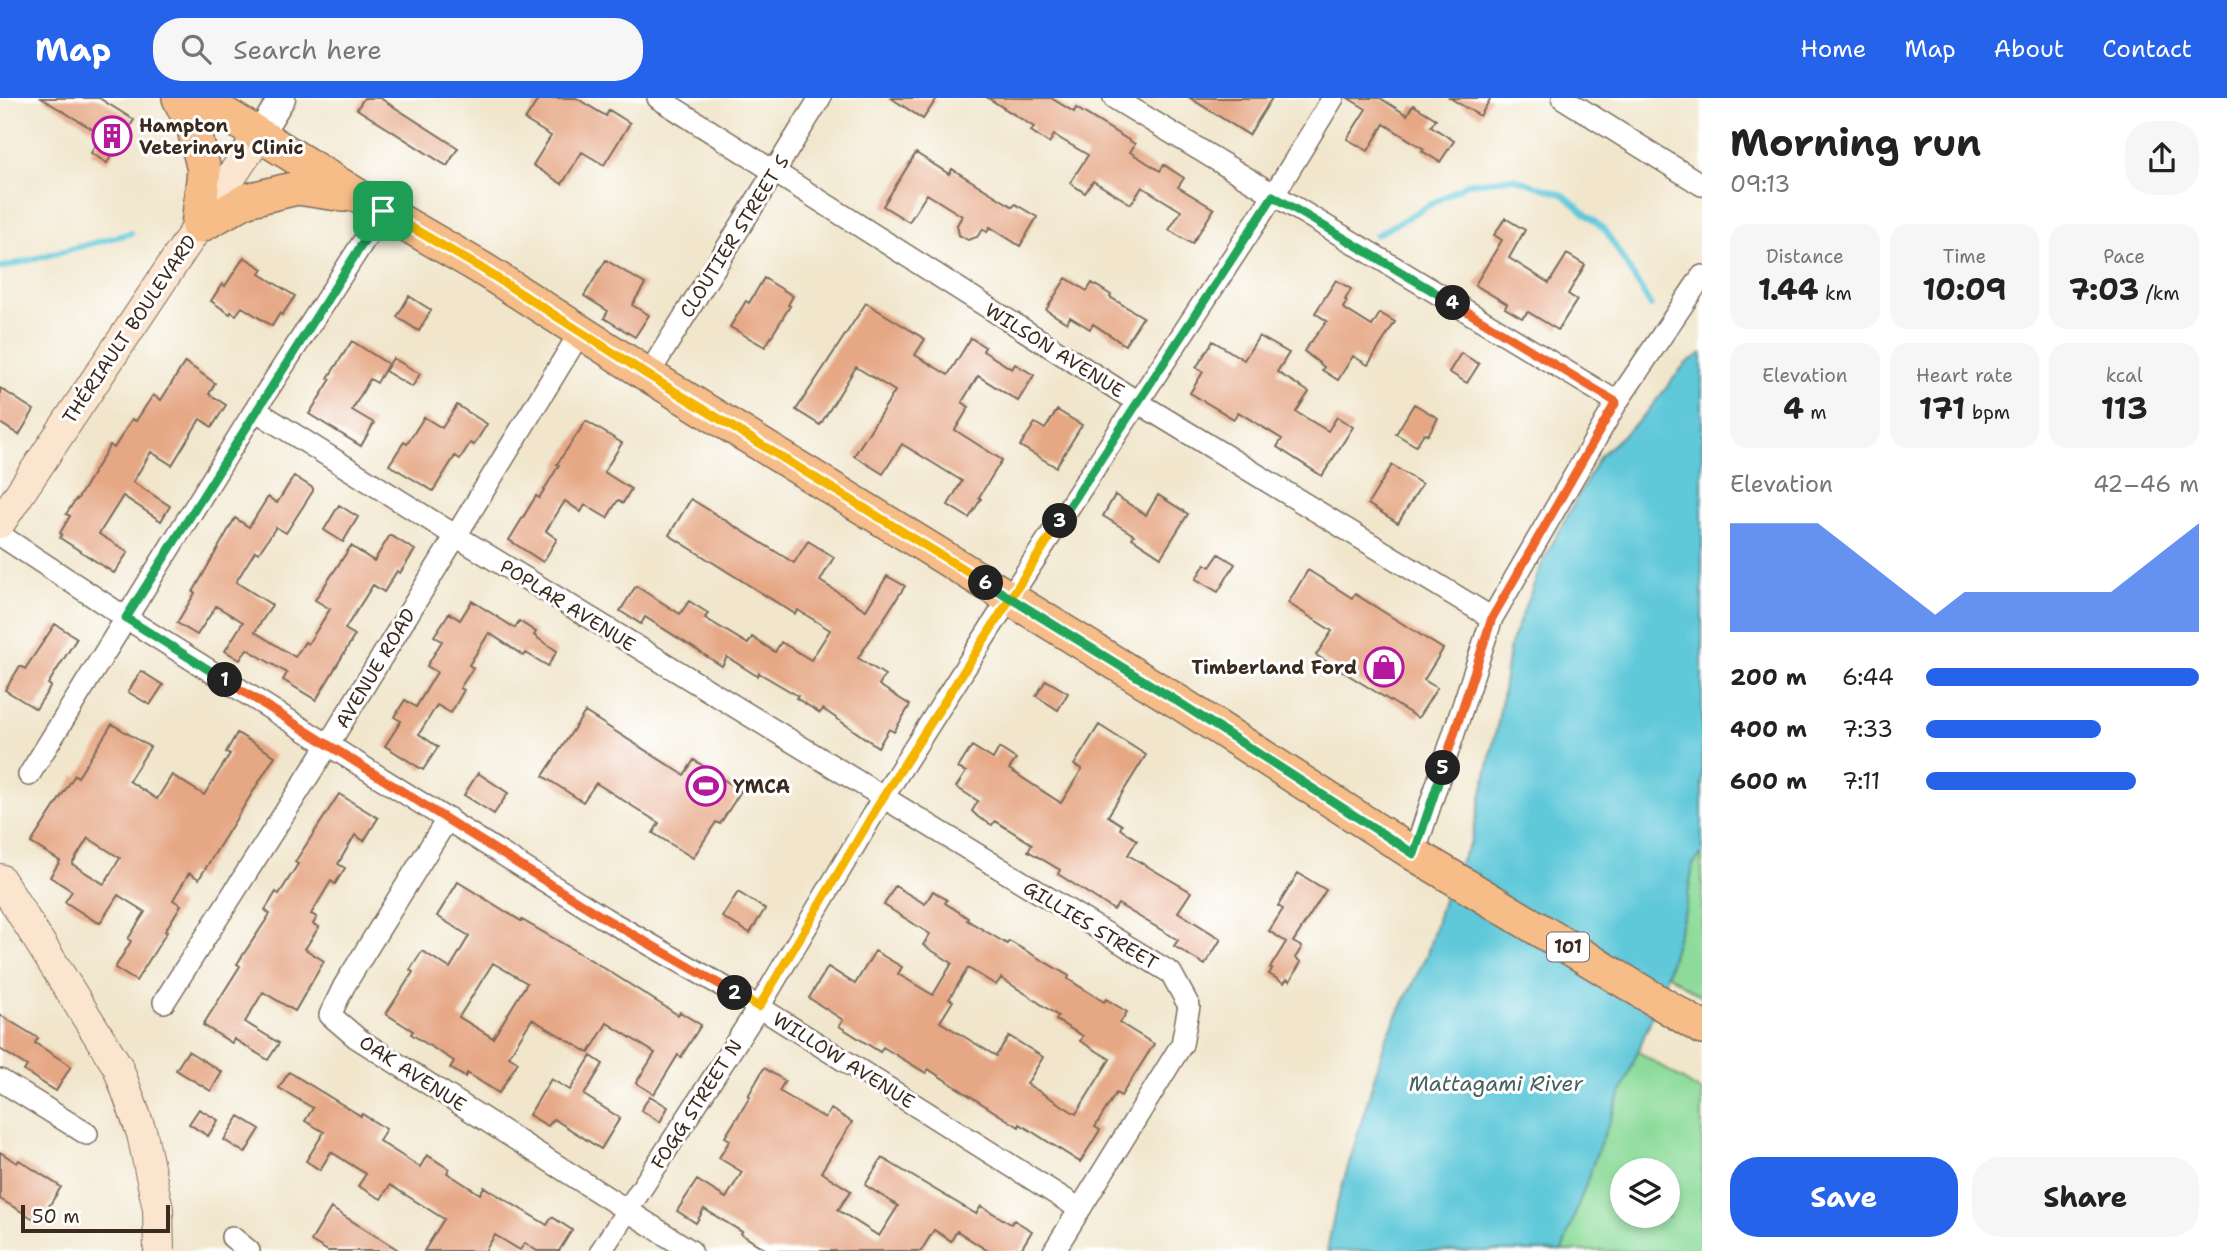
<!DOCTYPE html>
<meta charset="utf-8">
<style>
body{margin:0;font-family:"Shantell Sans",sans-serif;background:#f6f6f6;color:#222;height:100vh;display:flex;flex-direction:column;font-size:26px;white-space:nowrap}
*{box-sizing:border-box;margin:0}
p{font-size:23px;color:#767676}
.icon{flex:none;width:38px;height:38px;fill:none;stroke:currentColor;stroke-width:2;stroke-linecap:round;stroke-linejoin:round}
.map{position:relative;flex:1;overflow:hidden}
.sheet{display:flex;flex-direction:column;background:#fff;width:525px}
.sheet>*{flex:none}
.buttons{position:absolute;left:1610px;top:1060px;display:grid;gap:14px}
.buttons a{display:grid;place-items:center;width:70px;height:70px;border-radius:50%;background:#fff;box-shadow:0 4px 10px #0003;font-size:35px}
.scale{position:absolute;left:21px;bottom:18px;width:149px;box-sizing:border-box;padding-left:7px;border:4px solid #3b2a1e;border-top:0;font-size:19px;line-height:24px;white-space:nowrap;color:#3b2a1e;-webkit-text-stroke:5px #fff;paint-order:stroke}
.pin{position:absolute;display:grid;place-items:center;width:60px;height:60px;color:#fff;margin:-30px;border-radius:14px;box-shadow:0 4px 10px #0006}
.km{position:absolute;width:35px;height:35px;margin:-18px;border-radius:50%;background:#222;color:#fff;font-size:19px;line-height:35px;text-align:center}
.round{display:grid;place-items:center;flex:none;width:74px;height:74px;border-radius:28px;background:#f6f6f6}
.head{display:flex;align-items:center;justify-content:space-between;height:119px;padding:0 28px}
h1{font-size:38px;font-weight:700;line-height:52px}
.stats{display:grid;grid-template-columns:repeat(3,1fr);gap:10px;height:119px;padding:7px 28px}
.stats div{display:grid;align-content:center;border-radius:18px;background:#f6f6f6;text-align:center}
.stats b{font-size:30px;font-weight:700}
.stats small{font-size:19px;font-weight:400}
.stats p{font-size:19px}
.chart{height:196px;padding:14px 28px}
.chart p{display:flex;justify-content:space-between}
.chart svg{width:100%;height:126px;margin-top:7px;fill:#2563eb;opacity:.7}
.button{display:flex;gap:14px;margin-top:auto;padding:14px 28px}
.button a{flex:1;height:80px;border-radius:28px;background:#2563eb;color:#fff;font-size:28px;font-weight:700;line-height:80px;text-align:center}
.button a+a{background:#f6f6f6;color:#222}
ul{padding:0 28px;list-style:none;font-size:23px}
li{display:grid;grid-template-columns:112px 84px 1fr;align-items:center;height:52px}
li i{height:18px;border-radius:9px;background:#2563eb}
header{display:flex;align-items:center;gap:42px;box-sizing:border-box;height:98px;padding:0 35px;background:#2563eb;color:#fff}
header strong{font-size:33px}
nav{display:flex;gap:38px;margin-inline-start:auto;font-size:24px}
.search{width:490px;height:63px;background:#f6f6f6;display:flex;align-items:center;gap:18px;box-sizing:border-box;padding:0 24px;border-radius:28px;color:#767676;font-size:26px}
main{display:flex;flex:1;min-height:0}
.map>svg:first-child{display:block}
.green{fill:#8cdb9a;stroke:#64825c;stroke-width:2;fill-rule:evenodd}
.water{fill:#5ec8d9;stroke:#4c797c;stroke-width:2}
.lines{fill:none;stroke-linecap:round;stroke-linejoin:round}
.stream{stroke:#5ec8d9;stroke-width:6}
.building{fill:#e6a785;fill-rule:evenodd}
.minor-casing{stroke:#7b6c5b;stroke-width:24}
.tertiary-casing{stroke:#7b6c5b;stroke-width:29}
.secondary-casing{stroke:#7b6c5b;stroke-width:32}
.primary-casing{stroke:#7b6c5b;stroke-width:36}
.minor{stroke:#fff;stroke-width:21}
.tertiary{stroke:#fff;stroke-width:26}
.secondary{stroke:#fce5cf;stroke-width:30}
.primary{stroke:#f7bd88;stroke-width:33}
.split-1-casing{stroke:#fff;stroke-width:14}
.split-2-casing{stroke:#fff;stroke-width:14}
.split-3-casing{stroke:#fff;stroke-width:14}
.split-4-casing{stroke:#fff;stroke-width:14}
.split-5-casing{stroke:#fff;stroke-width:14}
.split-6-casing{stroke:#fff;stroke-width:14}
.split-7-casing{stroke:#fff;stroke-width:14}
.split-1{stroke:#22a559;stroke-width:9}
.split-2{stroke:#f0652b;stroke-width:9}
.split-3{stroke:#f5b400;stroke-width:9}
.split-4{stroke:#22a559;stroke-width:9}
.split-5{stroke:#f0652b;stroke-width:9}
.split-6{stroke:#22a559;stroke-width:9}
.split-7{stroke:#f5b400;stroke-width:9}
.labels{text-anchor:middle;stroke-width:6;stroke-linejoin:round;paint-order:stroke}
.shield{fill:#fff;stroke:#766a62;stroke-width:2}
.shield-label{font-size:18px;font-weight:bold;fill:#3b2a1e}
.poi-label{font-size:19px;font-weight:bold;fill:#3b2a1e;stroke:#fff;text-anchor:start}
.street-label{font-size:19px;fill:#3b2a1e;stroke:#fff}
.water-label{font-size:21px;font-style:italic;fill:#47615f;stroke:#fff}
</style>
<header>
<strong>Map</strong>
<div class="search"><svg class="icon" aria-label="search" viewBox="0 0 24 24"><circle cx="10" cy="10" r="6"/><path d="M15 15l6 6"/></svg>Search here</div>
<nav><a>Home</a><a>Map</a><a>About</a><a>Contact</a></nav>
</header>
<main>
<div class="map">
<svg width="1702" height="1153" viewBox="0 0 1702 1153">
<rect width="100%" height="100%" fill="#fff"/>
<filter id="ink" filterUnits="userSpaceOnUse"><feTurbulence type="fractalNoise" baseFrequency=".0143" numOctaves="2"/><feDisplacementMap in="SourceGraphic" scale="14" xChannelSelector="R" yChannelSelector="G"/><feConvolveMatrix kernelMatrix="1 2 1 2 8 2 1 2 1" color-interpolation-filters="sRGB"/></filter>
<filter id="wash" filterUnits="userSpaceOnUse"><feTurbulence type="fractalNoise" baseFrequency=".00686" numOctaves="4" result="noise"/><feDisplacementMap in="SourceGraphic" scale="28" xChannelSelector="R" yChannelSelector="G"/><feGaussianBlur stdDeviation="1.57" result="paint"/><feColorMatrix in="noise" values="0 0 0 0 0 0 0 0 0 0 0 0 0 0 0 0 0 1.4 0 .05"/><feComposite in="paint" operator="in"/></filter>
<g filter="url(#wash)">
<rect width="100%" height="100%" fill="#f1e6cc"/>
<!-- green -->
<path class="green" d="M1702,754V899L1667,876L1684,817L1693,766Z
M1628,947L1702,994V1153H1546ZM1622,1073H1668V1118H1622Z"/>
<!-- water -->
<path class="water" d="M1702,255V756L1693,766L1686,809L1660,899L1599,1049L1562,1153H1327L1335,1113L1385,943L1427,856L1448,785L1471,744L1498,624L1510,547L1544,461L1600,358L1644,318L1685,266Z"/>
<g class="lines">
<!-- stream -->
<path class="stream" d="M1376,137L1467,86L1513,80L1564,97L1606,133L1651,208
M0,170L131,135"/>
</g>
<g id="blocks">
<!-- building -->
<path class="building" d="M41,0H99L134,22L107,65L91,55L102,37Z
M364,0H380L458,50L447,68L357,11Z
M539,0H576L606,18L609,12L630,25L604,67L582,54L562,86L533,67L551,38L525,22Z
M891,0H937L923,21Z
M988,0H1051L1074,14L1076,10L1135,46L1130,54L1160,73L1164,67L1184,80L1178,89L1214,111L1192,146L1169,132L1181,113L1142,89L1131,106L1093,83L1085,95L1070,85L1088,57L1054,37L1049,45L1031,33L1034,29Z
M1190,0H1272L1249,37Z
M1348,0H1380L1407,17L1413,7L1436,21L1431,28L1454,43L1440,64L1422,53L1424,51L1384,26L1368,53L1347,41L1366,11Z
M1450,0H1491L1480,18Z
M916,55L949,76L952,71L1013,109L1015,106L1037,119L1020,148L990,129L987,134L983,131L977,139L968,142L959,137L957,127L962,118L927,96L909,124L883,108Z
M1505,120L1525,132L1509,160L1549,185L1567,156L1585,167L1568,196L1577,202L1558,232L1528,214L1522,220L1505,210L1507,206L1475,187L1502,142L1494,137Z
M244,159L263,171L260,176L295,198L282,217L280,215L272,228L242,209L236,217L231,214L230,216L211,203L222,186L225,188Z
M606,162L645,186L632,207L649,217L635,239L604,220L608,213L584,198Z
M764,180L793,198L788,207L790,208L765,249L730,229L746,203L749,205Z
M1066,180L1087,193L1092,185L1111,197L1110,199L1143,219L1125,247L1093,226L1090,231L1070,219L1067,225L1046,212Z
M1336,182L1351,191L1345,202L1347,203L1343,210L1372,228L1380,215L1395,224L1368,267L1353,258L1338,282L1322,272L1324,269L1304,253L1327,223L1315,215Z
M409,198L431,212L419,233L397,219Z
M866,205L925,241L915,257L948,277L971,240L985,249L983,253L1012,271L1015,266L1034,277L1018,303L978,278L962,304L969,309L955,332L1002,362L979,399L981,401L969,420L948,407L962,383L902,346L883,376L854,358L895,293L856,269L820,327L796,312Z
M1259,238L1289,255L1277,274L1309,294L1296,314L1328,333L1337,319L1353,329L1322,378L1277,349L1282,341L1238,314L1234,321L1190,295L1203,274L1196,270L1213,243L1244,262Z
M352,243L388,266L377,285L370,281L352,312L374,325L361,348L309,316L331,281L328,280Z
M1461,255L1479,266L1467,285L1449,274Z
M393,260L420,276L412,289L385,273Z
M185,264L215,285L209,296L226,307L212,329L200,321L172,367L151,354L133,384L170,408L161,423L123,398L99,436L128,454L114,475L60,440L62,436L60,435L70,418L66,416L76,401L77,402L110,347L114,350L132,321L136,323L153,297L161,302Z
M0,290L34,312L19,337L0,325Z
M1414,306L1438,320L1428,337L1424,335L1416,348L1396,336Z
M457,307L487,326L474,347L470,345L460,361L455,358L433,393L389,367L404,344L407,346L424,319L442,330Z
M1057,312L1082,327L1056,369L1020,348L1035,325L1045,331Z
M586,323L622,345L604,374L631,391L623,405L618,402L607,420L585,407L581,414L565,403L546,433L557,441L543,464L509,442L536,398L539,400L559,367L557,366Z
M1392,367L1422,386L1398,425L1368,406Z
M294,378L313,390V393L286,435L276,429L259,455L255,453L236,484L272,507L255,534L295,559L305,544L308,546L330,511L315,502L351,448L374,463L390,437L415,452L400,475L397,473L384,494L373,487L345,531L355,537L316,602L283,582L287,575L247,551L240,562L225,553L243,524L216,508L197,537L177,525L195,495L193,494L235,420L249,429L268,399L277,405Z
M1115,397L1146,417L1158,397L1188,416L1161,459L1132,440L1134,437L1103,418Z
M691,401L794,465L808,443L834,459L820,483L866,512L887,478L905,488L858,560L885,577L879,587L910,607L894,634L889,631L878,649L823,611L820,615L796,600L798,598L759,575L757,578L727,559L722,568L645,519L641,526L620,513L636,488L680,516L689,503L708,515L705,520L748,546L752,539L775,554L781,544L811,562L830,532L798,512L795,516L669,437Z
M339,407L358,419L343,444L324,432Z
M1219,456L1235,466L1218,494L1196,481L1205,466L1210,469Z
M1308,472L1352,500L1355,496L1443,551L1424,582L1437,590L1418,620L1316,557L1332,533L1288,505Z
M472,503L515,530L519,523L536,534L534,537L536,539L557,553L548,568L526,555L524,558L489,535L469,567L473,570L460,590L464,592L451,615L437,607L419,636L438,649L423,672L385,648L401,623L394,619L405,602L416,609L437,574L427,568L442,543L434,538L449,515L460,522Z
M55,526L77,540L48,586L51,588L36,611L5,592L20,568L25,571Z
M141,573L163,587L150,607L128,594Z
M1046,582L1068,595L1058,612L1036,598Z
M585,614L684,677L694,662L741,693L720,726L716,724L693,760L653,735L659,725L596,685L583,704L543,678Z
M112,626L150,649L129,683L157,701L172,677L204,697L230,656L226,654L237,635L275,658L199,781L189,775L173,802L181,807L165,833L167,834L136,883L115,870L131,843L128,841L145,814L118,797L100,825L95,823L65,804L72,793L50,779L60,763L31,745L75,677L78,679ZM88,740L120,760L104,786L72,766Z
M1099,627L1146,657L1108,718L1122,727L1120,731L1137,742L1128,757L1191,794L1178,814L1221,841L1205,867L1174,848L1178,842L1118,806L1114,812L1058,776L1060,772L1028,753L1032,746L995,723L992,727L978,719L972,713L978,703L956,689L966,674L958,670L972,648L993,661L999,650L1016,661L1009,671L1061,705L1082,671L1074,667Z
M478,675L508,695L494,716L464,697Z
M339,696L378,720L364,743L355,737L338,766L345,770L335,786L331,783L311,816L317,819L313,826L319,829L305,851L324,863L295,913L263,894L245,924L279,945L268,962L234,941L232,945L203,927L240,868L237,866L270,816L265,812L276,794L279,796L298,766L295,764Z
M1298,775L1326,792L1293,844L1302,849L1295,860L1301,864L1290,883L1287,881L1284,885L1269,876L1272,871L1270,870L1286,844L1269,833L1283,811L1278,808Z
M458,784L521,823L522,822L596,865L678,917L680,914L701,927L681,959L678,957L654,996L636,985L655,955L607,925L589,955L532,921L509,958L518,964L499,995L467,975L465,979L450,970L454,963L411,936L413,933L386,916L413,874L410,872L422,853L450,870L469,838L437,818ZM493,865L527,885L493,940L459,919Z
M895,788L925,806L933,793L947,802L945,805L968,820L967,822L1007,846L1009,843L1069,878L1068,881L1104,904L1106,901L1127,914L1120,925L1154,946L1121,998L1116,995L1095,1029L1100,1032L1080,1064L1020,1026L1019,1029L998,1016L928,971L926,975L883,949L880,954L839,928L843,922L809,900L828,869L855,886L875,853L902,869L898,876L933,897L952,865L923,847L930,836L884,807ZM968,870L996,887L1001,880L1029,898L1058,918L1056,922L1083,938L1080,943L1110,961L1076,1016L1027,986L1043,959L1009,938L996,958L940,924L953,903L949,901Z
M738,794L765,811L750,835L722,819Z
M0,917L38,940L35,945L71,968L56,993L24,973L27,968L0,951Z
M188,953L222,974L211,993L176,972Z
M591,958L603,966L584,997L620,1020L601,1051L554,1021L548,1028L529,1017L551,981L570,992Z
M764,970L785,983L779,993L825,1020L831,1011L852,1024L821,1074L851,1093L838,1112L879,1138L898,1108L865,1087L882,1060L976,1116L981,1108L1011,1126L1014,1122L1032,1133L1020,1153H988L957,1133L951,1143L934,1132L921,1153H768L741,1136L742,1134L704,1111L696,1125L677,1113L697,1082L726,1100L742,1074L719,1060L730,1042L725,1039L750,999L748,998Z
M289,974L361,1018L362,1016L386,1031L379,1043L420,1069L427,1057L449,1071L447,1075L480,1096L484,1089L547,1127L552,1119L572,1132L559,1153H537L525,1145L520,1152L495,1137L485,1153H424L444,1121L390,1087L381,1101L358,1088L366,1076L331,1054L320,1072L306,1063L324,1034L305,1023L313,1010L279,990Z
M650,998L668,1009L660,1024L641,1012Z
M199,1011L218,1022L208,1038L189,1026Z
M239,1018L260,1031L245,1055L224,1042Z
M0,1054L17,1065L19,1062L61,1089L39,1124L0,1101Z
M331,1110L400,1153H328L311,1143Z"/>
</g>
</g>
<g filter="url(#ink)">
<use href="#blocks" fill-opacity="0" stroke="#7b6c5b" stroke-width="2"/>
<g class="lines">
<!-- minor casing -->
<g class="minor-casing">
<path id="minor" d="M658,0L1139,305L1492,520
M1114,0L1617,304
M1563,0L1702,87
M648,277L820,0
M255,312L456,438L1171,875L1189,908L1182,946L1054,1153
M0,437L126,520L604,820L759,909L1080,1111
M29,677L255,312L383,113
M448,720L344,888L330,917L357,940L691,1153
M1414,756L1492,520L1617,304L1702,178
M164,904L328,647L581,233
M0,982L87,1036
M232,1139L249,1153
M601,1153L759,909L882,701L1010,499L1273,98L1333,0"/>
</g>
<!-- tertiary casing -->
<g class="tertiary-casing">
<path id="tertiary" d="M259,37L282,0"/>
</g>
<!-- secondary casing -->
<g class="secondary-casing">
<path id="secondary" d="M0,425L259,37
M0,781L118,969L142,1036L158,1111L159,1153"/>
</g>
<!-- primary casing -->
<g class="primary-casing">
<path id="primary" d="M179,0L194,31L204,72L198,129
M199,0L383,113L481,170L648,277L1180,605L1414,756L1702,930
M198,129L247,102L297,90L344,97"/>
</g>
<!-- minor -->
<use href="#minor" class="minor"/>
<!-- tertiary -->
<use href="#tertiary" class="tertiary"/>
<!-- secondary -->
<use href="#secondary" class="secondary"/>
<!-- primary -->
<use href="#primary" class="primary"/>
</g>
</g>
<g class="lines" filter="url(#ink)">
<!-- split-1 casing -->
<g class="split-1-casing">
<path id="split-1" d="M225,582L126,520L383,113"/>
</g>
<!-- split-2 casing -->
<g class="split-2-casing">
<path id="split-2" d="M225,582L604,820L735,895"/>
</g>
<!-- split-3 casing -->
<g class="split-3-casing">
<path id="split-3" d="M735,895L759,909L882,701L1060,423"/>
</g>
<!-- split-4 casing -->
<g class="split-4-casing">
<path id="split-4" d="M1060,423L1273,98L1453,205"/>
</g>
<!-- split-5 casing -->
<g class="split-5-casing">
<path id="split-5" d="M1443,670L1492,520L1616,304L1453,205"/>
</g>
<!-- split-6 casing -->
<g class="split-6-casing">
<path id="split-6" d="M986,485L1180,605L1414,756L1443,670"/>
</g>
<!-- split-7 casing -->
<g class="split-7-casing">
<path id="split-7" d="M383,113L481,170L648,277L986,485"/>
</g>
<!-- split-1 -->
<use href="#split-1" class="split-1"/>
<!-- split-2 -->
<use href="#split-2" class="split-2"/>
<!-- split-3 -->
<use href="#split-3" class="split-3"/>
<!-- split-4 -->
<use href="#split-4" class="split-4"/>
<!-- split-5 -->
<use href="#split-5" class="split-5"/>
<!-- split-6 -->
<use href="#split-6" class="split-6"/>
<!-- split-7 -->
<use href="#split-7" class="split-7"/>
</g>
<!-- icons -->
<defs>
<g id="building-ring" transform="scale(2.0125)"><circle r="9.5" fill="#fff" stroke="#b5179e" stroke-width="1.5"/><path d="M-4-6H4V6H1V3H-1V6H-4ZM-2.5-4.3h1.7v1.8h-1.7ZM.8-4.3h1.7v1.8H.8ZM-2.5-1h1.7V.8h-1.7ZM.8-1h1.7V.8H.8Z" fill="#b5179e"/></g>
<g id="shop-ring" transform="scale(2.0125)"><circle r="9.5" fill="#fff" stroke="#b5179e" stroke-width="1.5"/><path d="M-5-2.5h2.3a2.7 3.5 0 0 1 5.4 0H5L5.5 6h-11ZM-1.5-2.5h3a1.5 2.3 0 0 0-3 0Z" fill="#b5179e"/></g>
<g id="stadium-ring" transform="scale(2.0125)"><circle r="9.5" fill="#fff" stroke="#b5179e" stroke-width="1.5"/><path d="M0-5a6.5 5 0 1 0 0 10a6.5 5 0 1 0 0-10ZM-3.5-1.8h7v3.6h-7Z" fill="#b5179e"/></g>
</defs>
<g fill-rule="evenodd">
<use href="#building-ring" x="112" y="38"/>
<use href="#shop-ring" x="1384" y="569"/>
<use href="#stadium-ring" x="706" y="688"/>
</g>
<g class="labels">
<!-- shield labels -->
<rect class="shield" x="1547" y="834.5" width="42" height="29" rx="5"/>
<g class="shield-label">
<text x="1568" y="855">101</text>
</g>
<!-- poi labels -->
<g class="poi-label">
<text x="139" y="34">Hampton<tspan x="139" dy="22">Veterinary Clinic</tspan></text>
<text x="1357" y="576" text-anchor="end">Timberland Ford</text>
<text x="733" y="695">YMCA</text>
</g>
<!-- street labels -->
<g class="street-label">
<text transform="translate(734 138) rotate(-58)" y="7">CLOUTIER STREET S</text>
<text transform="translate(129 231) rotate(-56)" y="7">THÉRIAULT BOULEVARD</text>
<text transform="translate(1055 252) rotate(32)" y="7">WILSON AVENUE</text>
<text transform="translate(568 507) rotate(32)" y="7">POPLAR AVENUE</text>
<text transform="translate(375 570) rotate(-59)" y="7">AVENUE ROAD</text>
<text transform="translate(1091 827) rotate(31)" y="7">GILLIES STREET</text>
<text transform="translate(844 962) rotate(32)" y="7">WILLOW AVENUE</text>
<text transform="translate(413 975) rotate(33)" y="7">OAK AVENUE</text>
<text transform="translate(696 1006) rotate(-57)" y="7">FOGG STREET N</text>
</g>
<!-- water labels -->
<g class="water-label">
<text x="1496" y="993">Mattagami River</text>
</g>
</g>
</svg>
<div class="buttons">
<a><svg class="icon" aria-label="layers" viewBox="0 0 24 24"><path d="M12 4l9 5-9 5-9-5zM3 14l9 5 9-5"/></svg></a>
</div>
<div class="scale">50 m</div>
<div class="pin" style="left:383px;top:113px;background:#1e9e55"><svg class="icon" aria-label="arrive" viewBox="0 0 24 24"><path d="M6 21V4h12l-3 4 3 4H6"/></svg></div>
<b class="km" style="left:225px;top:582px">1</b>
<b class="km" style="left:735px;top:895px">2</b>
<b class="km" style="left:1060px;top:423px">3</b>
<b class="km" style="left:1453px;top:205px">4</b>
<b class="km" style="left:1443px;top:670px">5</b>
<b class="km" style="left:986px;top:485px">6</b>
</div>
<section class="sheet">
<div class="head"><div><h1>Morning run</h1><p>09:13</p></div><a class="round"><svg class="icon" aria-label="share" viewBox="0 0 24 24"><path d="M12 15V3M7 8l5-5 5 5M5 13v7h14v-7"/></svg></a></div>
<div class="stats">
<div><p>Distance</p><b>1.44<small> km</small></b></div>
<div><p>Time</p><b>10:09</b></div>
<div><p>Pace</p><b>7:03<small> /km</small></b></div>
</div>
<div class="stats">
<div><p>Elevation</p><b>4<small> m</small></b></div>
<div><p>Heart rate</p><b>171<small> bpm</small></b></div>
<div><p>kcal</p><b>113</b></div>
</div>
<div class="chart"><p><span>Elevation</span>42–46 m</p>
<svg viewBox="0 0 160 44" preserveAspectRatio="none"><path d="M0 44V6L10 6L20 6L30 6L40 14L50 22L60 30L70 38L80 30L90 30L100 30L110 30L120 30L130 30L140 22L150 14L160 6V44z"/></svg>
</div>
<ul>
<li><b>200 m</b>6:44<i style="width:100%"></i></li>
<li><b>400 m</b>7:33<i style="width:64%"></i></li>
<li><b>600 m</b>7:11<i style="width:77%"></i></li>
</ul>
<div class="button"><a>Save</a><a>Share</a></div>
</section>
</main>
